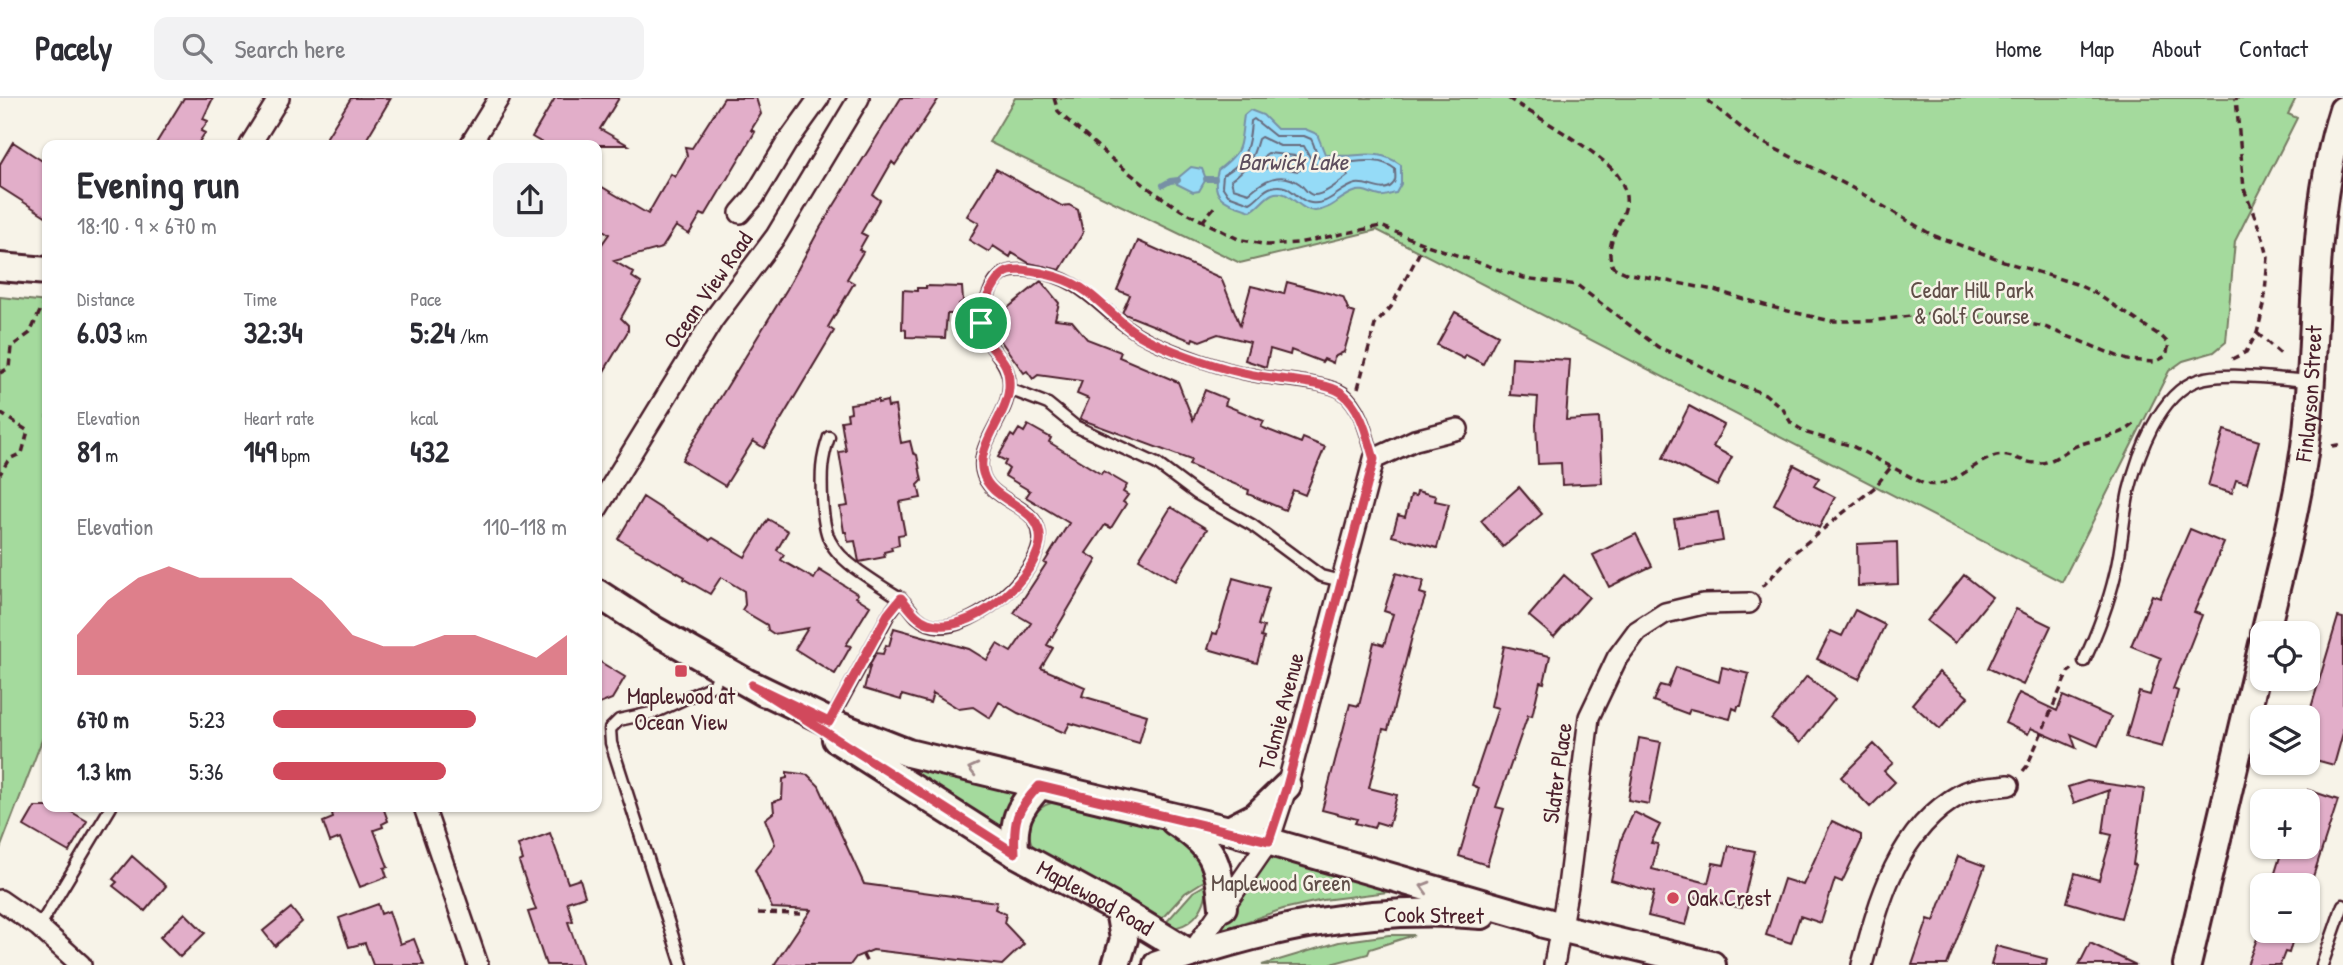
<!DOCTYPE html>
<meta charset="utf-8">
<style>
body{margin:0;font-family:"Patrick Hand",sans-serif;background:#f2f2f3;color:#2b2b33;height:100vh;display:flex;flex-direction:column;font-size:26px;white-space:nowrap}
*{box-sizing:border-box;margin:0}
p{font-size:23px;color:#7c7c81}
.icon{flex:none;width:38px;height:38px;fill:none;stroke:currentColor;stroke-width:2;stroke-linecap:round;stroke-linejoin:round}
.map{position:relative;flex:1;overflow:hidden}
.side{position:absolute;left:42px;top:42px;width:560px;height:672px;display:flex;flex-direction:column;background:#fff;border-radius:14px;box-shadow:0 2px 5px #0004}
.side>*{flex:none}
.tools{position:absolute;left:2250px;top:523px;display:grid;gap:14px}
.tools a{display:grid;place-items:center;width:70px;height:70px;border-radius:14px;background:#fff;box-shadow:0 2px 5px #0004;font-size:35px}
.pin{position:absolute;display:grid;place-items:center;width:60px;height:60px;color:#fff;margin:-30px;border:4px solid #fff;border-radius:50%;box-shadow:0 2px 7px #0007}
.round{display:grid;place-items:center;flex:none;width:74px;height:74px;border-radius:14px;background:#f2f2f3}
.summary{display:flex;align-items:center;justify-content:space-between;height:119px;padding:0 35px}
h1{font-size:38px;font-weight:700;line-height:52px}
.stats{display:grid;grid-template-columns:repeat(3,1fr);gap:10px;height:119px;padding:7px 35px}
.stats div{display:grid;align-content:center}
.stats b{font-size:30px;font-weight:700}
.stats small{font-size:19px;font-weight:400}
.stats p{font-size:19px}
.chart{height:196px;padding:14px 35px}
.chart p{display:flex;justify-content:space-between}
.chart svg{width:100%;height:126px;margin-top:7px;fill:#d1495b;opacity:.7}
ul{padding:0 35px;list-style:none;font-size:23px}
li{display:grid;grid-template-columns:112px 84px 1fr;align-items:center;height:52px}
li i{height:18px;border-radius:9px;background:#d1495b}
header{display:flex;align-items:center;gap:42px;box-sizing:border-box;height:98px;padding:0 35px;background:#fff;border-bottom:2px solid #e1e1e2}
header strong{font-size:33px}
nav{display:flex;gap:38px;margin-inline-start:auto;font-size:24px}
.search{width:490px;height:63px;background:#f2f2f3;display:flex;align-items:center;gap:18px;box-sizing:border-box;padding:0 24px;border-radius:14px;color:#7c7c81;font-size:26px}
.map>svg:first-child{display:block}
.green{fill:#a4da9d;stroke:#777c64;stroke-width:2}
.water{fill:#95dbf7;stroke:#7790a5;stroke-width:2}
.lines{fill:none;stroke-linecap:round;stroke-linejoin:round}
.shore{stroke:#686a7d;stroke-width:2}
.stream{stroke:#7790a5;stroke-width:6}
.building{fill:#e2aec9;stroke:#4a1f2b;stroke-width:2}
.lane-casing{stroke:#4a1f2b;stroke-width:15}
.street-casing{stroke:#4a1f2b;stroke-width:24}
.secondary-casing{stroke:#4a1f2b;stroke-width:32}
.path{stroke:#4a1f2b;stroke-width:3.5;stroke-dasharray:7 5;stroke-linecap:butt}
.lane{stroke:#f7f3e8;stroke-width:10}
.street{stroke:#f7f3e8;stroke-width:19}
.secondary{stroke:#f7f3e8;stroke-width:26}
.oneway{stroke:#a0898a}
.route-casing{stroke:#fff;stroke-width:14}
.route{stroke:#d1495b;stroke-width:9}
.poi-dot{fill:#d1495b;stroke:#f7f3e8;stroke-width:2.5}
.labels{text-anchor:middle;stroke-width:5;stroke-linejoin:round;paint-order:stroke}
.street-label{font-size:23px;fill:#4a1f2b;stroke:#f7f3e8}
.park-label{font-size:23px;fill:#604e48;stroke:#f7f3e8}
.poi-label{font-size:23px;fill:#4a1f2b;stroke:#f7f3e8}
.water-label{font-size:24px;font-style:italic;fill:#5d4e5e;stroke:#f7f3e8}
</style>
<header>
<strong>Pacely</strong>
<div class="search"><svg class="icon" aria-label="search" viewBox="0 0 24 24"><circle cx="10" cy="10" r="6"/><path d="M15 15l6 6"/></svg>Search here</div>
<nav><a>Home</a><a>Map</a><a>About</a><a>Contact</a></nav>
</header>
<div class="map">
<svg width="2343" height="867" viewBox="0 0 2343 867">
<rect width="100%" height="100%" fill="#f7f3e8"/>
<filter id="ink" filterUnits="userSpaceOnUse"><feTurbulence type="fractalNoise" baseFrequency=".0143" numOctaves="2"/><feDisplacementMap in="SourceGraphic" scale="14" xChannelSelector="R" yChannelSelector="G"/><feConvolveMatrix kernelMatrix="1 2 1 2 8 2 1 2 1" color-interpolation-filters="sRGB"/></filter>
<g filter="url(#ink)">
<!-- green -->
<path class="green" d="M1015,0H2296L2288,16L2297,20L2235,143L2226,244L2214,254L2183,263L2169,273L2062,484L1377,132L1240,165L989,44Z
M0,199L47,204V629L0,751Z
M891,663L1017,693L1005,712L1001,733Z
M1054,704L1160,729C1181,741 1200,757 1207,781L1185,795L1156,827L1034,751C1023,730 1031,710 1054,704Z
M1267,757L1404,792L1323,802L1283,811L1216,834Z
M1207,786C1207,812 1189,834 1162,829L1193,794Z
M1389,837H1414L1370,851L1368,856L1327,867H1262L1339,844Z"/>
<!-- water -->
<path class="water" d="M1250,12L1263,17L1277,31H1305L1317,36L1325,56C1354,63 1373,47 1401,67V86L1396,95C1390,96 1385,99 1380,98C1370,96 1363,90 1354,94C1340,99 1331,112 1315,113C1298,113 1289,89 1272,96C1264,100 1259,109 1251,113C1228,105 1209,102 1218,72C1245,51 1239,49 1244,17Z
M1191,69L1202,71L1206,81L1199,93L1193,94L1177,86L1179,79Z"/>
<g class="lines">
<!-- shore -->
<path class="shore" d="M1254,21L1275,38H1304L1311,41C1315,47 1315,56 1320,61C1336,74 1371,52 1395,71C1395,77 1397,83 1392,87C1383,97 1367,83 1356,86C1339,90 1329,108 1311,105C1296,103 1291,83 1272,89C1263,91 1258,101 1250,105L1228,97L1222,88L1223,77C1228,74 1233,71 1237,67C1248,56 1250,38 1251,23Z
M1261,39L1280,48H1304C1316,71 1317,73 1346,73L1348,78C1339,84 1324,98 1313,97C1307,96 1305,90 1300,86C1281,72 1264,82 1249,95L1233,90L1231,82C1247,71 1253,60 1258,41Z
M1268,55L1296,58L1301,71L1298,73L1277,69L1262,71L1261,66L1265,57Z"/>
<!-- stream -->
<path class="stream" d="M1206,81H1215
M1163,87L1170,83L1178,82"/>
</g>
<!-- building -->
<path class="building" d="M184,0H213L203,21L208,23L201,33L205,35L197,47H155Z
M351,0H391L363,47H322Z
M555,0H619L600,31L628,47H546L532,39Z
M724,0H756L761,16L751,32L755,34L705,118L701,116L689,136L676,128L662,150L614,163L634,175L632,179L641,185L621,220L628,227V233L597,285V153L609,136L597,128V86L648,116L671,76L675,79L687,58L685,49L692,50Z
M901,0H939L895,67L892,64L873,97L880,102L861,135L867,138L859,152L863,154L847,181L854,185L828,229L834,233L764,350L753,343L725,388L682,362L787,191L820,130Z
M13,44L47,66V119L0,89V66Z
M996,71L1062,108L1069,107L1078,112L1083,135L1060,172L1029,165L1012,155L1010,159L993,148L989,154L969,142L979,125L967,118Z
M1138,143L1221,180L1240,227L1251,188L1284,196L1287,184L1343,199L1349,213L1355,215L1344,254L1334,259L1333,265L1324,261L1322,264L1291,252L1290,257L1270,251L1266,269L1245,262L1250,244L1218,236L1200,243L1193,240L1192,243L1122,215L1130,197L1117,192Z
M1041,183L1059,205L1055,221L1072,223L1087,241L1121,254L1119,259L1178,284L1193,322L1205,292L1227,301L1225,307L1264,323L1261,329L1301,345L1303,340L1325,349L1305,397L1293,392L1285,412L1248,396L1249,392L1189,367L1191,362L1080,321L1089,301L1077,296L1082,283L1038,277L1033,281L1027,273L1024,275L992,231L997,227L999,212L1004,213Z
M926,188L962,189L963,203L959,206V216H947L945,240L906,239V232L902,231L903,192L917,193V190H926Z
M1455,214L1498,237L1483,266L1466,257L1464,261L1437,247Z
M1512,259L1570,262L1566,322L1599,320L1602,385L1562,387L1561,365L1538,366L1536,327L1538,299L1510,297Z
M878,302V305L887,303L888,309L895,308L901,345L910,343L913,355L917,357L922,383L918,387L921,400L899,404L905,436L898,437L899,447L891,449L892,452L884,454L885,459L859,464L855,443L848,444L846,434H844L840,409L848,408L839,354L846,353L841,323L848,322L847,315L851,314L850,306Z
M1689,308L1724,327L1713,349L1732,359L1717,388L1663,360Z
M1028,327L1051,340L1049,344L1101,376L1103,373L1127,387L1123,394L1128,397L1123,404L1126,406L1111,430L1105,427L1086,455L1097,462L1047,547L1053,550L1041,570L1085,589L1082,598L1147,617L1139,645L1070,625L1065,635L1018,615L999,604L990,620L973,609L959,611L933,595L930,605L902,597L901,602L864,591L871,564L876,555L883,556L886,547L889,548L894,530L969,551L987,562L997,546L1011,554L1031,525L1014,515L1046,466L1044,465L1069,425L1026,399L1030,393L1005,378L1009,371L1004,367L1006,363L998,359L1011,337L1014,339L1019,331L1024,334Z
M2224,332L2259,343L2247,385L2236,382L2232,395L2208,388Z
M1794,367L1819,380L1814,388L1835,399L1819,430L1774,406Z
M1519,389L1542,416L1503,449L1481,423Z
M1417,393L1436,398L1435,403L1449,406L1437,450L1392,438L1398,417L1405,419L1411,397L1416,398Z
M643,399L710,442L713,440L745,459L768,421L788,433L777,452L784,457L781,462L814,481L819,472L858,496L856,499L870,508L846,547L851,548L835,576L795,551L808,530L774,536L768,532L767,527L742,512L745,507L744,493L721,479L710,496L684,481L685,479L618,441Z
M1171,409L1207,431L1175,483L1139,461Z
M1718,414L1723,443L1679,450L1674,421Z
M2190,431L2224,445L2194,514L2202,517L2173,591L2178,593L2162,649L2126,639L2139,594L2150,597L2161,560L2131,548L2152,497L2160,500Z
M1636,436L1652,468L1609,489L1593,457Z
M1897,444L1898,486L1858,488L1857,446Z
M1396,475L1424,483L1420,495L1426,497L1413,535L1388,632L1383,631L1369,690L1397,697L1389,728L1376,724L1374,730L1355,725L1357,721L1322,712L1350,606L1359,608L1374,544L1384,547L1393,516L1384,513Z
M1564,477L1589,499L1554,539L1529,518Z
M1964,477L1992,499L1955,545L1927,523Z
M1233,480L1269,490L1258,527L1264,529L1261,539L1264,540L1257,565L1208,551L1213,535L1217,536Z
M2016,511L2051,528L2023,587L1988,570Z
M1855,512L1885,527L1859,581L1817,561L1831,533L1842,538Z
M2338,519L2343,520V635L2334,667L2308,660V620Z
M1504,548L1550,558L1544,585L1540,584L1532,618L1528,617L1496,709L1504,711L1487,767L1459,758L1479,690L1472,687L1498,610L1491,608Z
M597,562L625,579L612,601L597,607Z
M1676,569L1719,584L1722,569L1749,576L1741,608H1738L1737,612L1733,610L1730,621L1690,611L1688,616L1653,603L1660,587L1668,589Z
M1939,574L1968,599L1940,631L1912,606Z
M1807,578L1835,601L1800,645L1772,622Z
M2019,595L2057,613L2063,598L2111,619L2098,648L2071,636L2076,650L2031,630L2028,636L2005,625Z
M1639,640L1661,644L1649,706L1628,702Z
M1874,646L1893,665L1884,673L1895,684L1870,709L1841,679Z
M787,674L808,677L819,688L864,786L997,804L995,811L1006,816L1004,825L1024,846L1002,867L873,852L856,859L850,867H774L811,812L772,810L755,772L775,746L765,721L774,714L773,704L782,701L783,681L787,680Z
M2087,683L2144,691L2133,766L2136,767L2121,820L2067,804L2075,775L2099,782L2112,737L2103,735L2109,692L2074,705L2068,689Z
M2308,692L2338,702L2310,788H2271L2283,749H2308Z
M35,709H63L87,723L69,754L24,728Z
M351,709H383L388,723L382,726L383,729L374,732L388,769L384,770L387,779L360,789L340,740L330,744L323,724L333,720L332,715Z
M1634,714L1660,727L1651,745L1658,746L1652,771L1708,785L1713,765L1724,767L1729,748L1755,753L1742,810L1693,799L1686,827L1648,818L1654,794L1611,782L1622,739Z
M1832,723L1861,737V744L1842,784L1835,781L1821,825L1800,818L1791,845L1766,837L1784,781L1803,787Z
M550,735L568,785L580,781L585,798L567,804L573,823L568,824L583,867H546L528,814L536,812L519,764L523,762L518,747Z
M132,758L166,788L145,813L113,788L117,784L113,781Z
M1958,758L1985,768L1947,867H1912L1928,821L1934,823Z
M378,806L381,816L389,813L400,846L414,841L424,867H373L365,845L349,849L339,820Z
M291,810L302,824L275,848L263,833Z
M185,815L205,835L180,859L160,839Z
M2260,833H2283L2294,837L2289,855L2285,854L2280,867H2247Z
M2090,845L2136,867H2079Z
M1996,848L2047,861L2046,867H1991Z"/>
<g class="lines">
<!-- lane casing -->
<g class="lane-casing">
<path id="lane" d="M1009,291L1048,306L1075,328L1157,366L1197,396L1252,427L1321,478L1341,483
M829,339C821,362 821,376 822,401C824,437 828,451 859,473C872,482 884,490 897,498C906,503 910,512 917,519C939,539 971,522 991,508C1015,491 1062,443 1027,415C1013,403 986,395 982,373C976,343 1013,315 1009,281C1006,258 980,243 981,226C981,219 984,210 986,204C990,192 993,182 1005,175C1012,171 1024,172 1033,173C1088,180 1103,220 1149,242C1176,255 1224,272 1253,277C1275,282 1326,283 1343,295C1362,310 1367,339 1374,361
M2084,563C2097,535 2108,507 2115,477C2122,450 2123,420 2129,393C2138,356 2159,296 2198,282C2225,273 2280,281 2310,283
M830,624L889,516L901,500
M39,829L111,709
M682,867L611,645L610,631L619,622L656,614L714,587L721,572
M2322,867L2343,807"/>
</g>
<!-- street casing -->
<g class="street-casing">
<path id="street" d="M250,47L279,0
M470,47L499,0
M740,115L754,99L786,46L819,0
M597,411L713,222L776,138L859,0
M424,709L478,867
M0,802L39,829L81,867
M1191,856L1269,743L1287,688L1374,361L1415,342L1458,331
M1554,867L1568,789L1589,619L1617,560L1637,533L1665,515L1703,506L1749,505
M1862,867C1879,802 1898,731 1961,696C1974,689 1995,689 2009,687"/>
</g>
<!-- secondary casing -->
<g class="secondary-casing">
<g id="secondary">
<path d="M0,169L47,173"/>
<path d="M597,495L654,532L765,595"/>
<path id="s1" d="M2265,536C2281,468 2299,402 2307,333C2318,225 2310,116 2343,12"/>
<path d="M752,587L829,624L908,655L1229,732L1561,828"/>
<path id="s2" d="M836,641L1015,755L1119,812L1191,856"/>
<path d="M1174,723C1214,749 1218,762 1223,809"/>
<path d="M1229,732L1256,718L1287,688"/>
<path d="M1015,755C1013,722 1017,712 1039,688"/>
<path d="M1544,826L1712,867"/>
<path d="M1116,867L1124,841L1119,812"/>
<path d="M1157,867C1262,831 1370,806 1482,817"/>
<path d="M2187,867L2263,546"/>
</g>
</g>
<!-- path -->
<path class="path" d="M1054,0L1058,13L1065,20L1113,62L1151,92L1181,112L1238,141L1267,147L1298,145L1381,128L1424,146L1524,180L1577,187L1658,249L1699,267L1724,281L1765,296L1783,311L1791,325L1807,335L1852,348L1924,386C1955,390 1967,368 1993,359C2010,353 2024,367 2041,365C2052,364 2061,356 2070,351C2089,340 2120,341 2135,325
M1508,0C1535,18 1601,54 1618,78C1625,89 1629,101 1624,114C1617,132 1604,149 1613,169L1626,175L1714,192L1771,209L1831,223H1871L1926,216L1992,219L2045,229L2127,262L2155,264L2166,258L2169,246L2162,239L2095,195L2076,186L2012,166L1932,137L1849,88L1754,40L1704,0
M1202,124L1216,107
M2257,235L2283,258
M2232,261L2246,254L2257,235L2264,207L2268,159L2264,143L2244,91L2236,0
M0,275L9,270L11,249L30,235L47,198
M1358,290L1375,227L1391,209L1424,146
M0,315L28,333L22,355L9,361L0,376
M2332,348L2343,346
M1762,489L1795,454L1875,389L1891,369
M2023,673L2027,668L2068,574L2072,571
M758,815L804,816
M863,857L868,867"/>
<!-- lane -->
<use href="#lane" class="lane"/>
<!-- street -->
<use href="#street" class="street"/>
<!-- secondary -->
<use href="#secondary" class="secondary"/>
</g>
<!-- one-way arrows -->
<defs><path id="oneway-chevron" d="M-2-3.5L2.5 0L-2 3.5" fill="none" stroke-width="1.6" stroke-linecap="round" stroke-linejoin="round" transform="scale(1.75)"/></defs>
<g class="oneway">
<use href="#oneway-chevron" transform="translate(973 671) rotate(-166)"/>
<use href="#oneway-chevron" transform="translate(1425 789) rotate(-164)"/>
</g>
</g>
<g class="lines" filter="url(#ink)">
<!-- route casing -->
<g class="route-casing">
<path id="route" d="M1022,172C1046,175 1068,180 1087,194C1109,210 1125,232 1151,243C1181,257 1221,271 1253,277C1275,282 1326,283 1342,295C1362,310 1367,339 1374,361L1287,688L1269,743L1039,688C1016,712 1013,722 1015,755L752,587L829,624L888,516L901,500C909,509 916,521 928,525C968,539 1033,484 1040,445C1045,408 991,406 983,375C975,349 1007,318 1009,290C1011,258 991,256 982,235C976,220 992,181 1007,174C1011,172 1018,172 1022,172Z"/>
</g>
<!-- route -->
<use href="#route" class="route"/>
</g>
<!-- markers -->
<g class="poi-dot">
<rect x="674" y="566" width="14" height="14" rx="3.5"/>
<circle cx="1673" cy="800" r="7"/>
</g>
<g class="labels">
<!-- street labels -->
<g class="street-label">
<text transform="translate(708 192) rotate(-55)" y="8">Ocean View Road</text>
<text dy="8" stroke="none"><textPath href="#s1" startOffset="245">Finlayson Street</textPath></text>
<text transform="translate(1281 613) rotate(-75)" y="8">Tolmie Avenue</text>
<text transform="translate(1557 675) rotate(-82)" y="8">Slater Place</text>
<text dy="8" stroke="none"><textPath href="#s2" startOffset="304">Maplewood Road</textPath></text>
<text transform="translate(1434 817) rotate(1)" y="8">Cook Street</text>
</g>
<!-- park labels -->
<g class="park-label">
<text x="1972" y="200">Cedar Hill Park<tspan x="1972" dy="26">&amp; Golf Course</tspan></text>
<text x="1281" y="793">Maplewood Green</text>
</g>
<!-- poi labels -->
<g class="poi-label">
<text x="681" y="606">Maplewood at<tspan x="681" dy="26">Ocean View</tspan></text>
<text x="1687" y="808" text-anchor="start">Oak Crest</text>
</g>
<!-- water labels -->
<g class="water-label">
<text x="1293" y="72">Barwick Lake</text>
</g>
</g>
</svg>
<div class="tools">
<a><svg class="icon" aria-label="locate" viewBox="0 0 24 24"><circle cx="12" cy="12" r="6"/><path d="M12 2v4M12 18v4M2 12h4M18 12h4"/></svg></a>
<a><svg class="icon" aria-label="layers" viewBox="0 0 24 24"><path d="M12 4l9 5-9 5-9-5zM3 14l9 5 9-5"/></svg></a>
<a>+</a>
<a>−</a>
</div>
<div class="pin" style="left:981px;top:225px;background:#1e9e55"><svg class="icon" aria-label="arrive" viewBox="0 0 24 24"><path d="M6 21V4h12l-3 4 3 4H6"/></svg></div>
<section class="side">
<div class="summary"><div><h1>Evening run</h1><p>18:10 · 9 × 670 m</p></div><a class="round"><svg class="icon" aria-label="share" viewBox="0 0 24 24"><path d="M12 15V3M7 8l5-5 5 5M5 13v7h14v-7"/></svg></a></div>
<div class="stats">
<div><p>Distance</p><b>6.03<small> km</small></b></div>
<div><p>Time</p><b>32:34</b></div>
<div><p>Pace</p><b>5:24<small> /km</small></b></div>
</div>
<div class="stats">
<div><p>Elevation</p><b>81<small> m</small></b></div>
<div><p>Heart rate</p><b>149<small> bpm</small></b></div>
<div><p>kcal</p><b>432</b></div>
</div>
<div class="chart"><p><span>Elevation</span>110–118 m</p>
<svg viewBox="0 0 160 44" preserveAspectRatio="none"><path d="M0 44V30L10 18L20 10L30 6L40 10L50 10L60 10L70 10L80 18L90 30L100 34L110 34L120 30L130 30L140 34L150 38L160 30V44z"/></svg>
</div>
<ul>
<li><b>670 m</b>5:23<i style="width:69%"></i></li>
<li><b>1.3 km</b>5:36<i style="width:59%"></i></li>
</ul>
</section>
</div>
